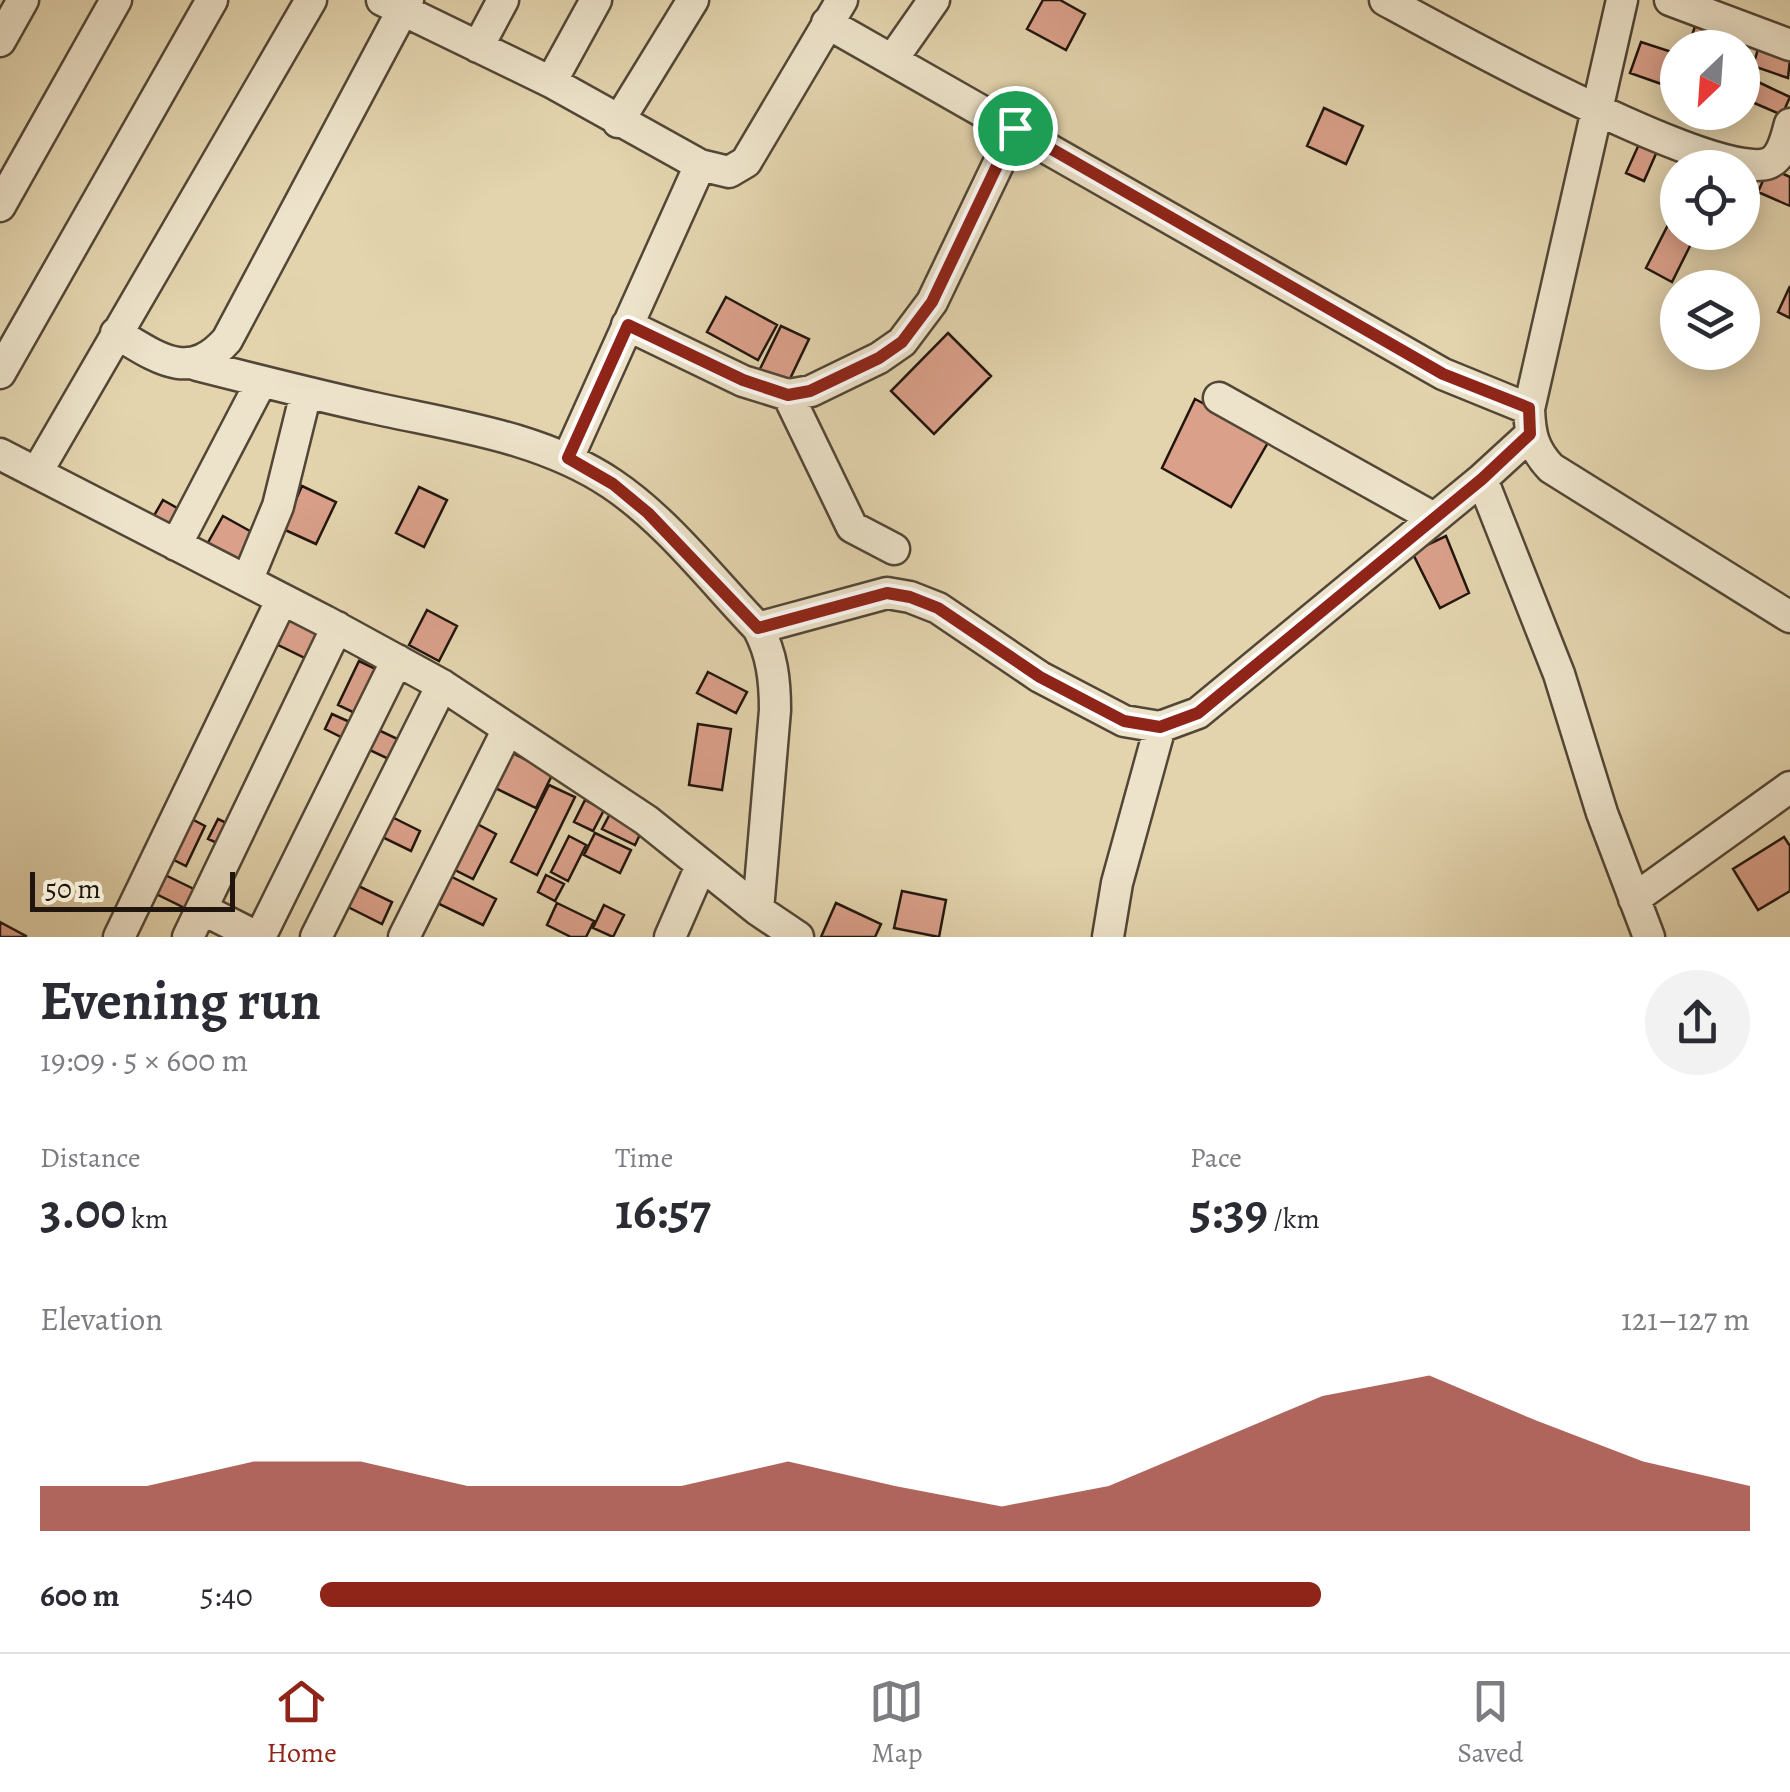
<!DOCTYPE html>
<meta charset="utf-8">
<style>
body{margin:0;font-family:Alegreya,serif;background:#f2f2f3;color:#2b2b33;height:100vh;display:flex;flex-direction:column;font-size:38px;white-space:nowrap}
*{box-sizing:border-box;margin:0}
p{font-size:32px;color:#7c7c81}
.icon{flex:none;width:55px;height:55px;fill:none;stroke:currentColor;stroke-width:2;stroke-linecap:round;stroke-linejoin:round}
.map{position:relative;height:937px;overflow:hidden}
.sheet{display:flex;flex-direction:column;background:#fff;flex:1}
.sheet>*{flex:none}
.needle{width:65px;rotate:205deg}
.buttons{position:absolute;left:1660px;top:30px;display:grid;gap:20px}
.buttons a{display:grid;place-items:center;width:100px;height:100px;border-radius:50%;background:#fff;box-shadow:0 5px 25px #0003;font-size:50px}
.scale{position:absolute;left:30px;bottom:25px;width:205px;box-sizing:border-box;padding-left:10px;border:5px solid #21160e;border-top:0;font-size:28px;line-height:35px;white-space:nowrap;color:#21160e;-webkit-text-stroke:8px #ede3ca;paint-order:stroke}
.pin{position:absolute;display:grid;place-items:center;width:85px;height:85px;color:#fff;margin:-42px;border:5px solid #fff;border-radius:50%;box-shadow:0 2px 10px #0007}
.round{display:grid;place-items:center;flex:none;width:105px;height:105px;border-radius:52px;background:#f2f2f3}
.headline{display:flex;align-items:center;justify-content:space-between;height:170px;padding:0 40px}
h1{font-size:55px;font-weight:700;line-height:75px}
.metrics{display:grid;grid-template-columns:repeat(3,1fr);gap:15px;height:170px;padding:10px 40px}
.metrics div{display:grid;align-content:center}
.metrics b{font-size:50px;font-weight:700}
.metrics small{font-size:28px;font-weight:400}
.metrics p{font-size:28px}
.chart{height:280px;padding:20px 40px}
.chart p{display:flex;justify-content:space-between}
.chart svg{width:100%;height:180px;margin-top:10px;fill:#8f2418;opacity:.7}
ul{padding:0 40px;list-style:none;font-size:32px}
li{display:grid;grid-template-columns:160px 120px 1fr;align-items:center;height:75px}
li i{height:25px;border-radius:12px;background:#8f2418}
.dock{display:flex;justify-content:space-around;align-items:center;height:140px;border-top:2px solid #e1e1e2;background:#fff;font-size:28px;color:#7c7c81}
.dock a{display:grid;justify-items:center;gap:5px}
.dock .current{color:#8f2418}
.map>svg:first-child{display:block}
.building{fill:#daa08a;stroke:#21160e;stroke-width:2.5}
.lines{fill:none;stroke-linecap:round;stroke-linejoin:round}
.minor-casing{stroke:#524636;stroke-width:35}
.minor{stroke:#ede3ca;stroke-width:30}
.route-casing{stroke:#fff;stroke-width:20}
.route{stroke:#8f2418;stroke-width:12}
</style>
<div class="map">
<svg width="1790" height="937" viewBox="0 0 1790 937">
<rect width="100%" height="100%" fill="#e3d4ae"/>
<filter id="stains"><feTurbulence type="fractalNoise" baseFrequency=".002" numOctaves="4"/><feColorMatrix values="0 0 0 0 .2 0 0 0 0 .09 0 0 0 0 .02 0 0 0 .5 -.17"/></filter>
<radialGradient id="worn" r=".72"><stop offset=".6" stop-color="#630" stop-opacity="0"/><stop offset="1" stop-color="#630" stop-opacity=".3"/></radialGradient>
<!-- building -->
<path class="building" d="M1043,0H1060L1085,14L1066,50L1027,29Z
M1696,23L1723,32L1718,48H1688Z
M1641,42L1678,54L1670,87L1630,73Z
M1758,49L1790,60L1788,78L1753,66Z
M1742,53L1752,56L1742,85Z
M1754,80L1790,97L1782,115L1745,99Z
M1324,108L1363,126L1346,164L1307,146Z
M1644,133L1662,140L1644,181L1626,173Z
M1769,167L1790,177V206L1758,192Z
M1673,215L1678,217V232H1697L1672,282L1646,268Z
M1790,286V318L1778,312Z
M726,297L777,325L758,360L707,332Z
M781,326L809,339L787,385L759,371Z
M948,333L991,376L934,434L891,391Z
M1195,399L1270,439L1231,507L1162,468Z
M302,486L336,502L316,544L283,529Z
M419,487L447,500L424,547L396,533Z
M163,500L186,513L176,532L152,519Z
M223,516L259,536L243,566L206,546Z
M1446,536L1469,593L1440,608L1412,552Z
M287,608L325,626L309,660L270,641Z
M427,610L457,626L439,661L409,645Z
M359,661L380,671L359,715L338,705Z
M708,672L747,692L736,713L697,693Z
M332,714L352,723L345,739L325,729Z
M698,724L731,729L722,790L689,785Z
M368,725L406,743L397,763L359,745Z
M500,747L553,773L536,808L483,782Z
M549,785L575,797L537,875L511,862Z
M585,800L604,810L593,831L574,822Z
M612,810L644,826L635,845L602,829Z
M182,814L205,826L186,866L162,854Z
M390,816L420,831L411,851L380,836Z
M466,818L496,834L473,879L443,864Z
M218,819L235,827L226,847L208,839Z
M595,833L631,850L620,873L584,855Z
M569,836L586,845L568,881L551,872Z
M1784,837L1790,846V891L1758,910L1733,869Z
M157,871L202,893L193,912L148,890Z
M448,875L496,899L483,925L435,902Z
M546,875L564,884L555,901L538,892Z
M346,880L392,902L382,924L336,901Z
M902,891L946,900L939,937L894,928Z
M557,903L594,921L586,937H571L547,925Z
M836,903L881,924L875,937H821Z
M604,905L624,915L613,937L593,928Z
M0,922L26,936V937H0Z"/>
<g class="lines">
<!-- minor casing -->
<g class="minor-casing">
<path id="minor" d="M382,0L551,82L700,165L729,172L746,162L842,0
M1385,0C1442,31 1719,185 1769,163C1783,157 1786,137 1790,124
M1622,0L1529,409C1530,434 1533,449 1551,468L1790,617
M1670,0L1790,45
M827,23L1443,374L1529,409
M0,41L23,0
M478,47L503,0
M892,60L934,0
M551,82L596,0
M618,122L693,0
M0,206L116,0
M627,325L743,381L788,395L811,391L879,358L902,342L932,302L1015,129
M116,333C158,358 189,383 227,340L408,0
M197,365C256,380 315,395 374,408C455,426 542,437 612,484C667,521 712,580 758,628C772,654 775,680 775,710L758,910
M0,373L212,0
M788,395L852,527L894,549
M1219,398L1434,518
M0,454L325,621L442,685L646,820L758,910L798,937
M568,458L700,165
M37,472L311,0
M1482,479L1559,674L1602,813L1649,937
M176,545L261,382
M247,581L278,506L306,393
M758,628L887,593L910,597L938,608L1040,677L1124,721L1160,727L1198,713L1482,479L1530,435
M1634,899L1790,787
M202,909L257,937
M119,937L282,599
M188,937L337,627
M260,937L397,660
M316,937L442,685
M404,937L508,729
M670,937L701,866
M1108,937L1117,883L1160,727"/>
</g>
<!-- minor -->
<use href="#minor" class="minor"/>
</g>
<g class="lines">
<!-- route casing -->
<g class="route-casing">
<path id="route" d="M1015,128L1443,374L1529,408L1530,434L1482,479L1198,713L1160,727L1124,721L1040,677L938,608L910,597L887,593L758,628L648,513L613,484L568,458L628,325L743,380L788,395L810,391L879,358L902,342L932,302Z"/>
</g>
<!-- route -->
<use href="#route" class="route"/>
</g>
<rect width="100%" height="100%" filter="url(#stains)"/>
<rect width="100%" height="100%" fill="url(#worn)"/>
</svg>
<div class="buttons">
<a><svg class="needle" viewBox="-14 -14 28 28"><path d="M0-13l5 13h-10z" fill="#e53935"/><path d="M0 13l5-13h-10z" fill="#7c7c81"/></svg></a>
<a><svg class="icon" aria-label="locate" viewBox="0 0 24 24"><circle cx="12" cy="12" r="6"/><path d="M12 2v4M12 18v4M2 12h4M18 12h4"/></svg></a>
<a><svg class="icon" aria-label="layers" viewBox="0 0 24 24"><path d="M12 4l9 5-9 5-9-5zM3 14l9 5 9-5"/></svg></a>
</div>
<div class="scale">50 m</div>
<div class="pin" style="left:1015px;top:128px;background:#1e9e55"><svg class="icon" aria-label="arrive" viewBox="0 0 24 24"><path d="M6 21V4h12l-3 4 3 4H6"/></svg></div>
</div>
<section class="sheet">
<div class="headline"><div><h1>Evening run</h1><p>19:09 · 5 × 600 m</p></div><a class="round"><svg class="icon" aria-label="share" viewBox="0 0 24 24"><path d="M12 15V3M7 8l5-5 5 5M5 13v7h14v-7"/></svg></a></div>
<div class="metrics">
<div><p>Distance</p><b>3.00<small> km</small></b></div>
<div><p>Time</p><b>16:57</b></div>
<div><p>Pace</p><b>5:39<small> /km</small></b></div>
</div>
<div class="chart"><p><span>Elevation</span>121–127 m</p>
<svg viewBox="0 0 160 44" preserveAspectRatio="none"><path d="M0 44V33L10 33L20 27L30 27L40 33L50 33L60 33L70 27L80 33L90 38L100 33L110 22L120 11L130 6L140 17L150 27L160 33V44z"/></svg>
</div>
<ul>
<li><b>600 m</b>5:40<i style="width:70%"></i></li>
</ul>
</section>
<nav class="dock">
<a class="current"><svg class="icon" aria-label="home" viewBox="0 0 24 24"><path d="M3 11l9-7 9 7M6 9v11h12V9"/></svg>Home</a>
<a><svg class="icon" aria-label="map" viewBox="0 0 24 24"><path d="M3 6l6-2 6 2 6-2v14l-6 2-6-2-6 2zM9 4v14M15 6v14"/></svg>Map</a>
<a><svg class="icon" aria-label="saved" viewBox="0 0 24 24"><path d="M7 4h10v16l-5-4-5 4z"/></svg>Saved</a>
</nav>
